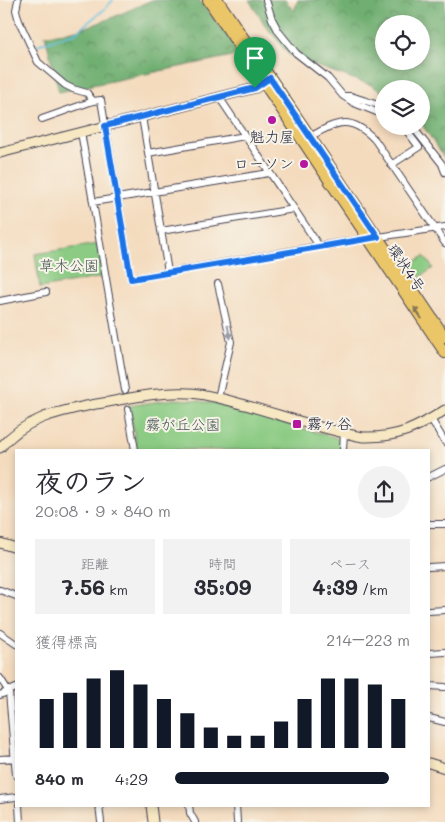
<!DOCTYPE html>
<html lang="ja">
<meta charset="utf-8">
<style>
body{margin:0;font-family:Mali,"Klee One",sans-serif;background:#f2f2f3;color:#2b2b33;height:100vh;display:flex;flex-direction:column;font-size:19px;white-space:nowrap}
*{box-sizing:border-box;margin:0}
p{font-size:16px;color:#7c7c81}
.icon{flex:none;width:28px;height:28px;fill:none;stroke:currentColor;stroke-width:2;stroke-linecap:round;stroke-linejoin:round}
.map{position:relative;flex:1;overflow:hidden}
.details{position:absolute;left:15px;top:449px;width:415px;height:358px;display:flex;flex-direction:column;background:#fff;border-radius:0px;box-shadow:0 2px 8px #0003}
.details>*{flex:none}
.tools{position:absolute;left:375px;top:15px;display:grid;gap:10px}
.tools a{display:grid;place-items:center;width:55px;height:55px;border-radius:50%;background:#fff;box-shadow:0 2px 8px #0003;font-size:25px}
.pin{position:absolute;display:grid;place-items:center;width:42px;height:42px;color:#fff;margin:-51px -21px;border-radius:50% 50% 50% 0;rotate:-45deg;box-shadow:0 0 5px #0007}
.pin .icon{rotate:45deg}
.round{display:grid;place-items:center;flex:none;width:52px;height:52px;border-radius:26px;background:#f2f2f3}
.head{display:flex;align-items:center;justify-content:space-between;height:85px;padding:0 20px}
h1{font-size:28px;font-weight:700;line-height:38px}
.stats{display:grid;grid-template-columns:repeat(3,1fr);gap:8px;height:85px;padding:5px 20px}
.stats div{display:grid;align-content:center;border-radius:0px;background:#f2f2f3;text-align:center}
.stats b{font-size:21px;font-weight:700}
.stats small{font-size:14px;font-weight:400}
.stats p{font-size:14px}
.chart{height:140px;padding:10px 20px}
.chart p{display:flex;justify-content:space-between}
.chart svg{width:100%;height:90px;margin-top:5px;stroke:#111827;stroke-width:6}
ul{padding:0 20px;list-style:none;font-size:16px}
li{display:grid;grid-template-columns:80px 60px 1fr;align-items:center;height:38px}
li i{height:12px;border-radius:6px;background:#111827}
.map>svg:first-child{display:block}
.forest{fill:url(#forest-crowns);stroke:#496856;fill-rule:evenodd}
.green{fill:#8bcb83;stroke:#56765f}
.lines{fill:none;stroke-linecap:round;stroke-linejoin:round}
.stream{stroke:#62c0e0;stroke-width:2}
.street-casing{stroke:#423e4f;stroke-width:8}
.secondary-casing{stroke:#423e4f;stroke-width:11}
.primary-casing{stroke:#423e4f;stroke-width:12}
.street{stroke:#fff;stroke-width:6}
.secondary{stroke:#f7e8c3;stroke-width:9}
.primary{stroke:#ebc669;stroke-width:10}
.oneway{fill:#867452}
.oneway2{fill:#9c9ca7}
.route-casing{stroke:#fff;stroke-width:10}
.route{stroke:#1a73e8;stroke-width:6}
.poi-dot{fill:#b5179e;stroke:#f7f3e8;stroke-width:2}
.labels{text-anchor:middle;stroke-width:4;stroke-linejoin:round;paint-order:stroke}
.poi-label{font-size:15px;fill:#22223b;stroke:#f7f3e8}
.park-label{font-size:15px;fill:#425551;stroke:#f7f3e8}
.street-label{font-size:15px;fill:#22223b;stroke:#f7f3e8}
</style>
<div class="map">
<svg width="445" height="822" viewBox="0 0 445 822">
<defs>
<pattern id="forest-crowns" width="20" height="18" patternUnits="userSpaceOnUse" patternTransform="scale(1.25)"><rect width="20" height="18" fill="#70af71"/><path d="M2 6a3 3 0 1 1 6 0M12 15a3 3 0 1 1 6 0" fill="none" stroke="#5c8e5e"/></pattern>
</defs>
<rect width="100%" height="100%" fill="#f7f3e8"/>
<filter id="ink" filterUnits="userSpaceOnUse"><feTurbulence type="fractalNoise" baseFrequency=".02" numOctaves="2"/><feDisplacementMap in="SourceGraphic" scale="10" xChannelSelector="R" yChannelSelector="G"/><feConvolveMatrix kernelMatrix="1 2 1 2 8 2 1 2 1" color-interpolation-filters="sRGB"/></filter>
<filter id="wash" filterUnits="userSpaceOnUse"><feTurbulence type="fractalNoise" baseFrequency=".0096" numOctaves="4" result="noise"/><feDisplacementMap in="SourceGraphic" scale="20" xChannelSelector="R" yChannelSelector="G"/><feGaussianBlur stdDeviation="1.12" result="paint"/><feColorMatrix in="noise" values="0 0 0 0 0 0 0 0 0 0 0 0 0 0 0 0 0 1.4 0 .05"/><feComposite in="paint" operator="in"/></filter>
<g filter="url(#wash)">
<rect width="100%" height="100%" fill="#f4dbbe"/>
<!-- forest -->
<path class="forest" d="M152,0H199L242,54L59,92L45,35C84,33 117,15 152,0Z
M249,0H285L294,11L298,0H445V159L421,123V89H384V93L371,85L319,67L288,54L265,25ZM384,24H421V61H384Z"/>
<!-- green -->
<path class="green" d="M98,244L103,277L40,288L35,254Z
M424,256L433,268L417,279L406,265L413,260L415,262Z
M174,399L193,400L218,404L337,438L341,444L340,450H137L129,406Z"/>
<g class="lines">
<!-- stream -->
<path class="stream" d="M37,45L75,33L106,8L113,0"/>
</g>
</g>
<g filter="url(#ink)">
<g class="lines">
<!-- street casing -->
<g class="street-casing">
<path id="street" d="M18,0L16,10L19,21L38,62L65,85L73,89L87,93L93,101
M266,0L272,19L279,32L296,53L328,78L343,96H351L384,107
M343,96L354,103L384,115
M219,97L319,246
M142,117L168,272
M42,119L93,101L101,100L131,279L319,246L445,227
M412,126L442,164L445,172
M81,132L125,390
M310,137C337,121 351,115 375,140L445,243
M148,153L245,136
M391,165L419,147L403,126
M93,202L269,173
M161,231L294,209
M0,301L46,292
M218,398L231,342L218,284
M128,409L135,450
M431,419L445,442
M343,450L344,433
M429,477L445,469
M429,524H445
M429,567L445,566
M0,590L16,596
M429,611L445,610
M0,633L16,644
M429,653L445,652
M0,678L9,692L16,775
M429,686L445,687
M0,695L16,688
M429,718L445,722
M0,759L16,758
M0,799L16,797
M19,805L20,822
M99,805L101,822
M189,805L190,813L195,822
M236,805L237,822"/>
</g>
<!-- secondary casing -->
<g class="secondary-casing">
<path id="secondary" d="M0,153L255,88L269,79
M0,448C24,419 56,412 91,405C123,400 157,391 189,393C208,394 227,400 245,405C284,416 324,430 363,437C398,438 417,428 445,410
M0,543L16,548
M429,763L445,768
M151,805L153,822"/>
</g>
<!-- primary casing -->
<g class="primary-casing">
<path id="primary" d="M208,0L445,353
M218,0L445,337"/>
</g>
<!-- street -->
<use href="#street" class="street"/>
<!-- secondary -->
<use href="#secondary" class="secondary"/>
<!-- primary -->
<use href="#primary" class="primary"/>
</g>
<!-- one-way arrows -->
<defs><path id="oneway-solid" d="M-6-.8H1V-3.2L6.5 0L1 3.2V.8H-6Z" transform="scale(1.25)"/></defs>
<use class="oneway" href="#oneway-solid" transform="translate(418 313) rotate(-124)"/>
<use class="oneway2" href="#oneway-solid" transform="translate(229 332) rotate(77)"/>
</g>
<g class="lines" filter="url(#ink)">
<!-- route casing -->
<g class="route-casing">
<path id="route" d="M270,78L378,237L131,279L105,126L255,88Z"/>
</g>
<!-- route -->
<use href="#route" class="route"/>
</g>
<!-- markers -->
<g class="poi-dot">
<circle cx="272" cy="120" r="5"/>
<circle cx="304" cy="164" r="5"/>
<rect x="292" y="419" width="10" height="10" rx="2.5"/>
</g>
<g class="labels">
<!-- poi labels -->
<g class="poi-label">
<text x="272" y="142">魁力屋</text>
<text x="294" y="169" text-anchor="end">ローソン</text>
<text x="307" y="429" text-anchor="start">霧ヶ谷</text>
</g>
<!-- park labels -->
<g class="park-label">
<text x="69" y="271">草木公園</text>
<text x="183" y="430">霧が丘公園</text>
</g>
<!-- street labels -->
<g class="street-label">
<text transform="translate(406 268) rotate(56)" y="5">環状4号</text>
</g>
</g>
</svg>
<div class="tools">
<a><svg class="icon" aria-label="locate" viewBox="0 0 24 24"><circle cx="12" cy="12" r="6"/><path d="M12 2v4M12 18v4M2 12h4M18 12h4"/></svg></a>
<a><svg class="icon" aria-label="layers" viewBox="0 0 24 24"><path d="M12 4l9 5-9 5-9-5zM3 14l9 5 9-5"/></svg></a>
</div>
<div class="pin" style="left:255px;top:88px;background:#1e9e55"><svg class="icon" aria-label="arrive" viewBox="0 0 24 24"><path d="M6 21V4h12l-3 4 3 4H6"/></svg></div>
<section class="details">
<div class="head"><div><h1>夜のラン</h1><p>20:08 · 9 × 840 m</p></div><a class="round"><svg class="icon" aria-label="share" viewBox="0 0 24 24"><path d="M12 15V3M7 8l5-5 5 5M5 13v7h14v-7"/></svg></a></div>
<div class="stats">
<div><p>距離</p><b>7.56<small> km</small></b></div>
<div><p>時間</p><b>35:09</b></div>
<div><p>ペース</p><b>4:39<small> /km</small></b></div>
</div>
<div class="chart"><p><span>獲得標高</span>214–223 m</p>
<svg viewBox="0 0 160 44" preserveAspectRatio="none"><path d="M5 44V20M15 44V17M25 44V10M35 44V6M45 44V13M55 44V20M65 44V27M75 44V34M85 44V38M95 44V38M105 44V31M115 44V20M125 44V10M135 44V10M145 44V13M155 44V20"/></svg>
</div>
<ul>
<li><b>840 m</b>4:29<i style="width:91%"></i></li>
</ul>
</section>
</div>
